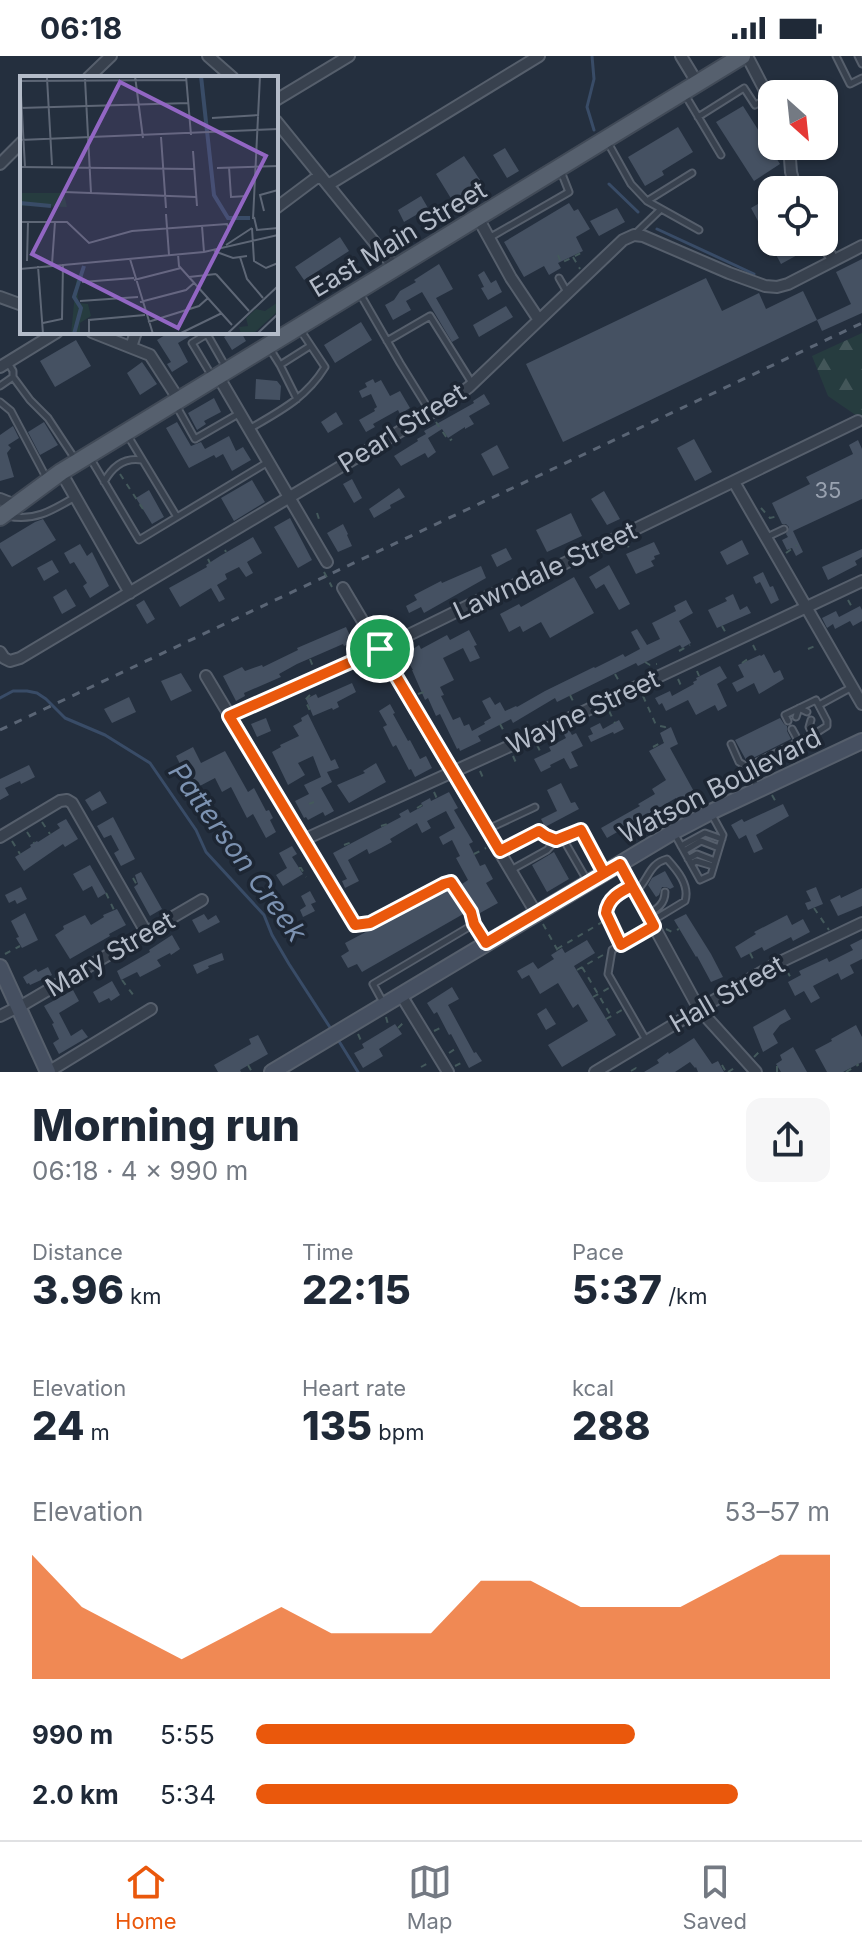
<!DOCTYPE html>
<meta charset="utf-8">
<style>
body{margin:0;font-family:Inter,sans-serif;background:#f6f6f7;color:#1f2937;height:100vh;display:flex;flex-direction:column;font-size:30px;white-space:nowrap}
*{box-sizing:border-box;margin:0}
p{font-size:26px;color:#747a83}
.icon{flex:none;width:44px;height:44px;fill:none;stroke:currentColor;stroke-width:2;stroke-linecap:round;stroke-linejoin:round}
.map{position:relative;height:1016px;overflow:hidden}
.drawer{display:flex;flex-direction:column;background:#fff;flex:1}
.drawer>*{flex:none}
.needle{width:52px;rotate:153deg}
.fabs{position:absolute;left:758px;top:24px;display:grid;gap:16px}
.fabs a{display:grid;place-items:center;width:80px;height:80px;border-radius:16px;background:#fff;box-shadow:0 2px 6px #0004;font-size:40px}
.pin{position:absolute;display:grid;place-items:center;width:68px;height:68px;color:#fff;margin:-34px;border:4px solid #fff;border-radius:50%;box-shadow:0 2px 8px #0007}
.round{display:grid;place-items:center;flex:none;width:84px;height:84px;border-radius:16px;background:#f6f6f7}
.overview{display:flex;align-items:center;justify-content:space-between;height:136px;padding:0 32px}
h1{font-size:44px;font-weight:800;line-height:60px}
.stats{display:grid;grid-template-columns:repeat(3,1fr);gap:12px;height:136px;padding:8px 32px}
.stats div{display:grid;align-content:center}
.stats b{font-size:40px;font-weight:800}
.stats small{font-size:22px;font-weight:400}
.stats p{font-size:22px}
.chart{height:224px;padding:16px 32px}
.chart p{display:flex;justify-content:space-between}
.chart svg{width:100%;height:144px;margin-top:8px;fill:#ea580c;opacity:.7}
ul{padding:0 32px;list-style:none;font-size:26px}
li{display:grid;grid-template-columns:128px 96px 1fr;align-items:center;height:60px}
li i{height:20px;border-radius:10px;background:#ea580c}
.status{display:flex;justify-content:space-between;align-items:center;height:56px;padding:0 40px;background:#fff;direction:ltr}
.status svg{height:22px;fill:currentColor}
.tabs{display:flex;justify-content:space-around;align-items:center;height:112px;border-top:2px solid #e0e1e3;background:#fff;font-size:22px;color:#747a83}
.tabs a{display:grid;justify-items:center;gap:4px}
.tabs .active{color:#ea580c}
.map>svg:first-child{display:block}
.forest{fill:url(#forest-firs)}
.lines{fill:none;stroke-linecap:round;stroke-linejoin:round}
.stream{stroke:#394c67;stroke-width:3}
.building{fill:#455162}
.lane-casing{stroke:#565f6c;stroke-width:9}
.street-casing{stroke:#565f6c;stroke-width:14}
.secondary-casing{stroke:#565f6c;stroke-width:18}
.primary-casing{stroke:#414a57;stroke-width:20}
.path{stroke:#44595c;stroke-width:2;stroke-dasharray:6 6;stroke-linecap:butt}
.lane{stroke:#38414e;stroke-width:5}
.street{stroke:#38414e;stroke-width:10}
.secondary{stroke:#465061;stroke-width:14}
.primary{stroke:#56606e;stroke-width:16}
.rail{stroke:#5a6575;stroke-width:3;stroke-dasharray:8 8;stroke-linecap:butt}
.route-casing{stroke:#fff;stroke-width:16}
.route{stroke:#ea580c;stroke-width:10}
.labels{text-anchor:middle;stroke-width:7;stroke-linejoin:round;paint-order:stroke}
.number-label{font-size:22px;fill:#98a1af}
.street-label{font-size:26px;fill:#b4bcc9;stroke:#1d2633}
.water-label{font-size:28px;font-style:italic;fill:#7c92b1;stroke:#1d2633}
.inset-river{fill:none;stroke:#394c67;stroke-width:4}
.inset-road{fill:none;stroke:#5e6776;stroke-width:2}
.view{fill:#9266c3;fill-opacity:0.15;stroke:#9266c3;stroke-width:4}
.inset-edge{fill:none;stroke:#b4bcc9;stroke-width:4}
</style>
<div class="status"><b>06:18</b><svg viewBox="0 0 49 12"><path d="M0 12V9h3v3zM5 12V6h3v6zM10 12V3h3v9zM15 12V0h3v12zM26 1h20v11H26zM47 4h2v5h-2z"/></svg></div>
<div class="map">
<svg width="862" height="1016" viewBox="0 0 862 1016">
<defs>
<pattern id="forest-firs" width="22" height="20" patternUnits="userSpaceOnUse" patternTransform="scale(2)"><rect width="22" height="20" fill="#263c3f"/><path d="M5 1l3.5 6h-7zM16 11l3.5 6h-7z" fill="#435659"/></pattern>
</defs>
<rect width="100%" height="100%" fill="#242f3e"/>
<!-- forest -->
<path class="forest" d="M862,277V361L860,362L828,340L812,300Z"/>
<g class="lines">
<!-- stream -->
<path class="stream" d="M592,0L594,23L587,51L594,74
M609,128L638,156
M657,173L754,218
M0,642L13,635H27L37,637L46,643L65,662L105,679L150,707L196,774L206,796L264,859L272,879L289,908L333,976
M337,982L358,1016"/>
</g>
<!-- building -->
<path class="building" d="M743,50L780,108L754,125L716,66Z
M678,71L693,96L662,115L664,119L645,130L628,101Z
M505,92L519,115L507,122L493,99Z
M464,100L484,130L455,149L436,118Z
M421,140L428,152L404,166L398,154Z
M772,140V186H807L810,192L781,208L751,152Z
M569,147L574,155L578,153L590,173L576,181L583,195L558,207L561,212L549,219L544,210L524,221L504,186Z
M617,152L625,166L599,180L590,165Z
M340,181L349,195L304,224L295,211Z
M862,203V257L822,275L817,264L851,248L836,216Z
M439,208L453,233L436,242L459,282L452,286L422,236L406,245L411,254L393,264L385,249L394,244L400,235L416,226L414,224Z
M484,215L491,227L496,224L502,236L488,244L481,232L484,231L478,219Z
M706,222L722,255L759,237L766,253L803,235L817,264L563,386L526,308Z
M506,250L513,261L479,281L473,269Z
M361,266L372,284L335,307L324,289Z
M170,276H197L178,287L188,306L172,316L167,308L171,306L157,284Z
M232,276H241L246,285L232,294L224,281Z
M76,284L91,310L55,331L40,305Z
M142,306L157,328L140,339L127,317Z
M256,323L277,325L281,330L280,344L255,343Z
M373,323L375,327L381,324L390,340L400,335L410,352L400,358L398,354L373,368L375,371L366,376L359,364L375,355L374,353L377,351L371,338L362,342L359,335L367,331L365,327Z
M484,338L490,348L469,360L474,368L465,373V371L448,382L442,373L428,382L436,396L428,402L425,397L401,410L394,400L418,385L417,383L426,378L424,375L474,347L473,345Z
M214,342L221,356L204,365L206,368L197,374L188,357Z
M336,356L343,368L328,377L321,366Z
M44,366L58,389L40,399L28,376Z
M177,366L191,390L201,386L205,393L229,380L236,395L243,391L251,404L232,415L223,398L216,402L214,399L189,412L166,372Z
M13,370L19,382L8,389L11,392L7,397L14,421L0,425V379Z
M694,383L712,416L695,425L677,392Z
M858,384L862,393V443L793,475L803,496L796,500L792,492L787,494L782,484L788,481L786,478L789,471L786,468H782L772,447L810,428L806,421L853,398L849,389Z
M497,389L509,412L493,420L481,398Z
M352,423L362,442L354,447L343,428Z
M252,424L265,446L234,465L221,442Z
M399,432L405,441L390,449L391,452L374,462L369,453Z
M149,434L164,461L152,468L136,442Z
M604,435L620,463L607,469L591,443Z
M571,457L582,480L547,496L536,474Z
M290,462L312,504L298,512L274,471Z
M43,463L56,484L12,511L0,492V487L35,466Z
M343,468L348,478L347,479L352,490L338,496L327,477Z
M253,481L262,497L247,506L253,517L246,521L239,511L225,518L227,523L217,529L225,543L219,546L211,532L180,551L169,532L207,511L206,509L220,500Z
M742,484L749,498L727,509L720,496Z
M654,486L660,498L654,500L655,503L651,505L654,510L636,518L626,498Z
M80,488L87,500L92,496L109,530L90,542L83,530L87,527L74,506L70,508L64,497Z
M506,492L512,503L497,511L491,499Z
M862,493V501L855,505L857,509L828,524L822,511Z
M52,504L59,516L44,525L37,512Z
M609,509L630,548L619,554L604,528L596,533L589,521Z
M481,510L486,522L424,557L421,551L409,557L406,550L417,544L414,539L441,525L442,527Z
M763,516L770,531L773,530L779,544L771,548L760,526L756,528L753,521Z
M574,521L594,557L550,582L541,566L523,576L520,570L509,576L500,558L519,548L521,551Z
M66,533L76,550L62,558L53,541Z
M733,538L740,554L747,550L751,557L717,572L708,554L727,545L725,542Z
M144,544L155,563L147,568L136,549Z
M686,544L693,557L679,565L691,587L682,592L680,589L638,610L636,607L557,646L555,642L513,667L511,663L478,680L481,685L460,695L459,692L457,693L440,658L436,660L428,642L425,644L412,614H413L404,599L419,589L421,593L447,579L450,584L469,574L477,589L474,590L480,602L470,606L463,592L443,602L454,624L440,631L444,639L441,640L453,664L460,661L464,670L469,668L472,675L485,668L484,666L491,662L482,645L490,641L495,649L500,646L505,655L516,650L517,651L545,635L594,611L595,612L623,598L625,601L640,593L631,576L637,573L647,589L660,583L652,567L676,555L674,550Z
M860,550L862,554V565L853,570L850,565L835,573L833,568L827,572L822,562L836,555L839,561Z
M346,571L353,586L344,590L343,588L297,608L279,618L281,621L244,637L245,640L236,645L223,620L242,611L245,615L262,609L263,611L298,594L297,592Z
M764,598L774,617L780,614L784,623L759,638L754,627L737,636L732,627L744,621L738,609L760,599L761,600Z
M720,610L727,622L717,628L727,650L718,655L715,649L696,659L688,644L666,655L662,647L659,649L655,642L670,635L672,640L694,628L693,626L697,624L696,622Z
M181,617L192,635L171,645L161,625Z
M352,627L356,636L337,646L339,651L333,654L332,652L313,660L306,643L316,638L318,642Z
M129,641L136,656L112,667L104,653Z
M390,648L395,657L393,658L408,685L410,684L420,703L426,700L432,712L415,721L411,713L409,714L396,689L393,691L383,671L387,669L379,655Z
M308,658L331,705L335,703L339,712L327,716L332,726L321,732L334,755L325,760L323,756L308,764L306,761L304,762L295,745L309,738L304,729L321,721L313,700L298,707L305,719L288,729L272,696L281,691L280,689L299,680L293,670L302,665L301,662Z
M266,662L271,675L257,681L251,668Z
M780,662L784,668L787,670V675L791,683L747,705L746,704L735,684Z
M619,664L624,673L614,678L613,676L591,686L588,680L593,678L590,672L600,667L603,673Z
M671,671L678,688L670,692L697,741L680,750L676,742L607,782L601,772L640,750L638,748L655,738L652,733L666,724L649,695L664,687L660,677Z
M568,672L572,679L576,677L583,690L571,696L578,710L570,713L564,702L550,709L551,711L541,716L534,703L551,695L549,691L566,682L562,675Z
M193,691L201,707L225,695L248,736L254,732L265,753L266,755L269,754L273,762L270,764L276,776L266,782L253,758L247,762L231,731L222,736L215,722L196,732L186,712L183,714L176,700Z
M376,707L386,726L349,747L337,729L365,717L363,715Z
M29,709L35,721L21,728L20,725L5,732L9,739L0,744V723Z
M561,727L571,747L575,746L579,753L545,771L541,763L557,755L547,734Z
M100,735L107,747L92,755L85,744Z
M449,736L458,752L454,754L473,786L469,788L480,810L485,808L493,823L486,827L498,847L480,857L462,828L468,824L456,802L460,800L452,784L443,789L439,781L455,772L446,755L427,765L431,772L422,777L417,767L390,783L392,786L381,792L369,798L367,793L348,804L359,825L345,832L342,825L347,823L333,797L401,761L399,758L408,753L410,757L423,750L421,747L430,742L431,745Z
M783,748L789,760L756,779L763,793L754,797L746,779L739,783L731,769L742,763L744,766Z
M113,761L135,803L121,810L114,797L119,794L111,779L104,782L97,770Z
M66,763L78,783L65,791L63,788L24,815L15,801L31,791L30,789L37,785L38,786L60,772L57,768Z
M292,790L297,798L292,801L303,818L283,830L276,819L287,812L279,797Z
M554,796L569,823L547,836L532,809Z
M90,809L106,837L98,842L92,830L83,835L73,818Z
M665,815L674,831L670,833L666,831H662L659,839L656,841L648,829L652,822Z
M141,816L162,853L150,860L134,831L138,828L135,819Z
M21,831L27,843L17,848L15,844L9,847L5,839Z
M816,831L823,848L808,854L805,847L811,845L806,835Z
M449,832L465,857L362,916L357,908L348,912L341,900L349,895L345,887Z
M862,832V850L838,860L830,844L840,839L841,842Z
M310,835L316,846L311,848L315,855L303,861L300,854L306,850L301,840Z
M117,853L126,869L109,878L110,880L70,903L55,879L64,873L63,870L85,859L91,869L104,861L103,859Z
M25,857L38,884L22,892L16,882L19,881L11,865Z
M204,858L208,864L216,859L220,866L199,877L192,864Z
M686,858L711,898L723,921L711,926L697,900L696,901L674,864Z
M787,859L792,869L803,863L810,876L793,885L791,881L764,895L762,891L741,902L735,891L756,878L754,876Z
M172,879L180,893L171,899L170,897L157,904L161,910L140,921L137,916L121,924L117,915L150,896L149,894Z
M862,883V903L850,909L854,917L841,924L838,917L813,930L820,942L811,947L804,935L795,940L788,926L801,919L799,915L827,902L829,906L853,894L850,889Z
M587,884L595,897L574,910L616,979L562,1011L548,989L588,965L578,948L573,952L558,927L540,938L529,919L522,923L517,915L533,906L538,913L554,903L551,899L562,892L565,897Z
M222,897L224,904L208,910L209,912L197,918L193,909Z
M48,911L52,919L30,929L29,927L27,928L23,921L36,913L38,916Z
M112,925L120,939L111,945L109,942L99,947L93,936Z
M452,931L459,943L448,949L474,997L476,996L482,1005L469,1012L451,978L449,979L437,956L434,958L427,947Z
M73,934L79,945L59,957L71,980L82,973L88,981L59,998L53,987L59,983L52,968L54,967L44,950Z
M546,952L556,968L546,974L537,958Z
M785,953L791,963L780,969L773,978L778,987L763,996L753,971Z
M395,968L402,978L379,993L383,1000L363,1012L354,997L364,992L362,988Z
M856,969L862,981V1006L843,1016H827L815,994L832,985L831,983Z
M258,979L268,998L240,1014L241,1016H218L214,1009L251,988L249,983Z
M694,982L712,1008L718,1005L724,1016H698L696,1011L695,1012L690,1006L675,1016H644L659,1007L657,1004L668,996L669,998Z
M793,991L807,1016H781L776,1008L782,1004L780,999Z"/>
<g class="lines">
<!-- lane casing -->
<g class="lane-casing">
<path id="lane" d="M836,0L850,28L862,22
M858,0L862,8
M684,37L721,99
M698,61L744,32L755,49L769,42
M607,85L631,128L647,145L699,174
M647,145L692,117
M635,178L660,154
M489,182L569,136L560,113
M559,222L567,236
M359,236L400,307L431,357
M387,285L430,260L472,327
M270,293L280,309
M13,321L30,344L48,362L75,403
M213,322L192,287L207,278L227,313
M0,330L13,321V315L8,307
M297,343L280,309L310,290
M0,346L11,355L47,423
M177,351L195,383L240,357
M249,373C280,355 306,342 325,311L299,272
M128,380L177,461
M89,400L139,484L268,406
M104,426C112,411 124,401 142,404
M8,460C34,466 53,454 75,441
M767,481L784,473
M819,649L852,631
M796,661L799,652L807,656
M811,664L809,671L813,679
M792,673L799,686
M731,688L739,706L747,711L758,733
M747,711L813,679L827,670V665L816,644L785,659L788,665
M488,773L535,751
M674,777L700,824L711,819L723,779L712,759
M562,781L588,826
M681,790L705,777L722,783
M500,795L539,775L546,780L556,784L581,774L604,816
M684,795L701,785L719,792
M688,803L697,798L715,805
M691,808L696,805L713,810
M511,814L547,794L556,784
M636,835C649,824 648,808 667,803C677,814 690,829 685,845L652,865
M648,858C657,853 665,848 665,836
M355,869L370,867L444,828L451,826L471,856L474,868
M621,889C606,859 597,849 632,830
M384,948L373,928L474,868L486,886
M646,984L608,918L612,894L654,870"/>
</g>
<!-- street casing -->
<g class="street-casing">
<path id="street" d="M208,0L233,22
M681,0L698,28
M747,0L772,48
M88,22L111,0
M276,44L349,0
M276,65L396,213
M789,90L791,116L796,134
M0,108L22,86
M328,129L539,0
M276,152L320,119
M478,162L511,222L539,264
M823,186L833,204
M0,241L22,249
M92,276L150,299L179,344
M131,291L136,276
M0,311L57,276
M218,320L327,506
M61,416L130,537
M734,426L862,648
M0,443L15,449
M343,532L536,857
M0,596L4,602L10,605L20,602L449,346L469,331L623,184L634,179L643,180L729,217L765,230L777,231L788,228L862,190
M206,620L355,869
M229,660L380,593L478,545L557,511L858,365
M0,781L60,745L67,744L72,747L146,876
M303,784L534,679L862,525
M620,808L699,953L756,1016
M401,939L448,1016
M0,960L26,947L202,844
M48,1016L151,953
M595,1016L743,927L778,907L862,867"/>
</g>
<!-- secondary casing -->
<g class="secondary-casing">
<path id="secondary" d="M0,911L48,1016
M272,1016L673,776L713,755L862,685"/>
</g>
<!-- primary casing -->
<g class="primary-casing">
<path id="primary" d="M0,461L61,416L742,0"/>
</g>
<!-- path -->
<path class="path" d="M558,199L561,207L583,196
M573,201L580,213
M436,366L449,385L452,383
M120,418L143,453
M761,452L770,462L778,460
M317,457L319,463
M626,486L631,496
M225,494L226,496
M786,497L797,489
M208,503L210,507
M324,516L332,531
M848,544L853,553
M722,570L727,579
M753,589L758,599
M808,593L817,589
M679,595L690,589
M310,603L314,613
M645,606L650,609L657,608
M742,607L748,603
M697,615L699,620
M371,616L379,612
M615,618L620,627
M678,623L683,634
M418,638L427,635
M310,639L305,644L312,659
M570,639L575,649
M643,640L656,669L665,671L666,674
M609,655L615,667
M500,668L507,681
M537,689L542,699
M653,691L664,685
M513,700L517,709
M480,715L484,724
M434,736L438,745
M772,739L777,748
M309,748L314,746
M417,752L422,749
M42,766L50,778
M381,770L387,768
M27,776L34,787
M12,785L20,798
M344,789L352,786
M474,798L486,792
M299,812H301L306,821
M133,822L137,829
M106,837L114,854
M814,852L829,874
M543,868L558,895
M666,873L672,876L679,873
M557,893L604,865
M750,897L755,907
M5,898L20,890
M582,911L611,960
M577,914L603,899
M787,915L792,924
M122,924L134,940
M593,941L609,932
M386,961L389,972
M606,963L622,954
M398,972L404,966
M434,975L444,970
M358,978L362,987
M449,997L458,991
M754,1001L762,993
M248,1009L252,1016
M722,1009L726,1016
M455,1010L465,1005
M421,1011L430,1006
M631,1015L636,1012L638,1015
M728,1016L736,1011
M777,1016V1010
M846,1016L858,1009L857,1008"/>
<!-- lane -->
<use href="#lane" class="lane"/>
<!-- street -->
<use href="#street" class="street"/>
<!-- secondary -->
<use href="#secondary" class="secondary"/>
<!-- primary -->
<use href="#primary" class="primary"/>
<!-- rail -->
<path class="rail" d="M0,674L862,267"/>
</g>
<g class="lines">
<!-- route casing -->
<g class="route-casing">
<path id="route" d="M380,593L500,795L539,775L546,780L556,784L581,774L604,817L620,808C631,829 643,849 654,870L621,889L606,857C608,842 620,836 632,830L620,808L486,887L474,868L471,856L451,826L444,828L370,867L355,869L229,660L380,593"/>
</g>
<!-- route -->
<use href="#route" class="route"/>
</g>
<g class="labels">
<!-- number labels -->
<g class="number-label">
<text x="828" y="442">35</text>
</g>
<!-- street labels -->
<g class="street-label">
<text transform="translate(398 183) rotate(-31)" y="9">East Main Street</text>
<text transform="translate(402 372) rotate(-32)" y="9">Pearl Street</text>
<text transform="translate(545 515) rotate(-25)" y="9">Lawndale Street</text>
<text transform="translate(583 656) rotate(-25)" y="9">Wayne Street</text>
<text transform="translate(720 730) rotate(-27)" y="9">Watson Boulevard</text>
<text transform="translate(110 898) rotate(-30)" y="9">Mary Street</text>
<text transform="translate(727 938) rotate(-30)" y="9">Hall Street</text>
</g>
<!-- water labels -->
<g class="water-label">
<text transform="translate(238 796) rotate(54)" y="10">Patterson Creek</text>
</g>
</g>
<!-- overview -->
<g transform="translate(20 20)">
<rect width="258" height="258" fill="#242f3e"/>
<path d="M0,117H44L47,131L0,130ZM57,196L58,227L68,228L71,240L60,247V258H51ZM258,226V235L233,258H221L219,251L228,250L226,242L236,233L245,235Z" fill="#263c3f"/>
<path class="inset-river" d="M181,0L194,119L208,142H230M0,127L31,130M54,258L61,232L54,221L64,190"/>
<path class="inset-road" d="M115,0L123,62M166,0L171,59M0,1L5,91M27,2L32,89M65,3L71,117M0,5L167,4M0,32L169,27M192,42L239,39M141,61L146,132M0,64L258,53M173,75L177,130M0,91L174,93M209,91L211,121L227,120M197,92L258,90M44,116L176,121M244,135L240,119L258,114M146,138L149,179M234,141L237,154L258,152M233,143L240,0M0,146H47L69,167L112,155L207,148L210,154M182,150L184,176M232,152L234,185L246,192L258,187M206,169L232,152M194,175L213,182L227,180M158,178L159,190L212,249M220,181L227,203L243,222M110,183L133,258M7,185L8,146M32,188L35,146M18,190L23,258M0,193L184,176L258,159M196,198L229,235M169,201L196,198M114,204L161,192M62,206L114,202M60,225L118,221M120,226L166,214L174,207M128,246L179,230L188,222M23,247L42,243L43,188M69,258V244L125,239M159,258L202,237M207,258L258,210M237,258L258,238"/>
<path class="view" d="M100,6L246,80L158,252L12,178Z"/>
<rect width="258" height="258" class="inset-edge"/>
</g>
</svg>
<div class="fabs">
<a><svg class="needle" viewBox="-14 -14 28 28"><path d="M0-13l5 13h-10z" fill="#e53935"/><path d="M0 13l5-13h-10z" fill="#747a83"/></svg></a>
<a><svg class="icon" aria-label="locate" viewBox="0 0 24 24"><circle cx="12" cy="12" r="6"/><path d="M12 2v4M12 18v4M2 12h4M18 12h4"/></svg></a>
</div>
<div class="pin" style="left:380px;top:593px;background:#1e9e55"><svg class="icon" aria-label="arrive" viewBox="0 0 24 24"><path d="M6 21V4h12l-3 4 3 4H6"/></svg></div>
</div>
<section class="drawer">
<div class="overview"><div><h1>Morning run</h1><p>06:18 · 4 × 990 m</p></div><a class="round"><svg class="icon" aria-label="share" viewBox="0 0 24 24"><path d="M12 15V3M7 8l5-5 5 5M5 13v7h14v-7"/></svg></a></div>
<div class="stats">
<div><p>Distance</p><b>3.96<small> km</small></b></div>
<div><p>Time</p><b>22:15</b></div>
<div><p>Pace</p><b>5:37<small> /km</small></b></div>
</div>
<div class="stats">
<div><p>Elevation</p><b>24<small> m</small></b></div>
<div><p>Heart rate</p><b>135<small> bpm</small></b></div>
<div><p>kcal</p><b>288</b></div>
</div>
<div class="chart"><p><span>Elevation</span>53–57 m</p>
<svg viewBox="0 0 160 44" preserveAspectRatio="none"><path d="M0 44V6L10 22L20 30L30 38L40 30L50 22L60 30L70 30L80 30L90 14L100 14L110 22L120 22L130 22L140 14L150 6L160 6V44z"/></svg>
</div>
<ul>
<li><b>990 m</b>5:55<i style="width:66%"></i></li>
<li><b>2.0 km</b>5:34<i style="width:84%"></i></li>
</ul>
</section>
<nav class="tabs">
<a class="active"><svg class="icon" aria-label="home" viewBox="0 0 24 24"><path d="M3 11l9-7 9 7M6 9v11h12V9"/></svg>Home</a>
<a><svg class="icon" aria-label="map" viewBox="0 0 24 24"><path d="M3 6l6-2 6 2 6-2v14l-6 2-6-2-6 2zM9 4v14M15 6v14"/></svg>Map</a>
<a><svg class="icon" aria-label="saved" viewBox="0 0 24 24"><path d="M7 4h10v16l-5-4-5 4z"/></svg>Saved</a>
</nav>
